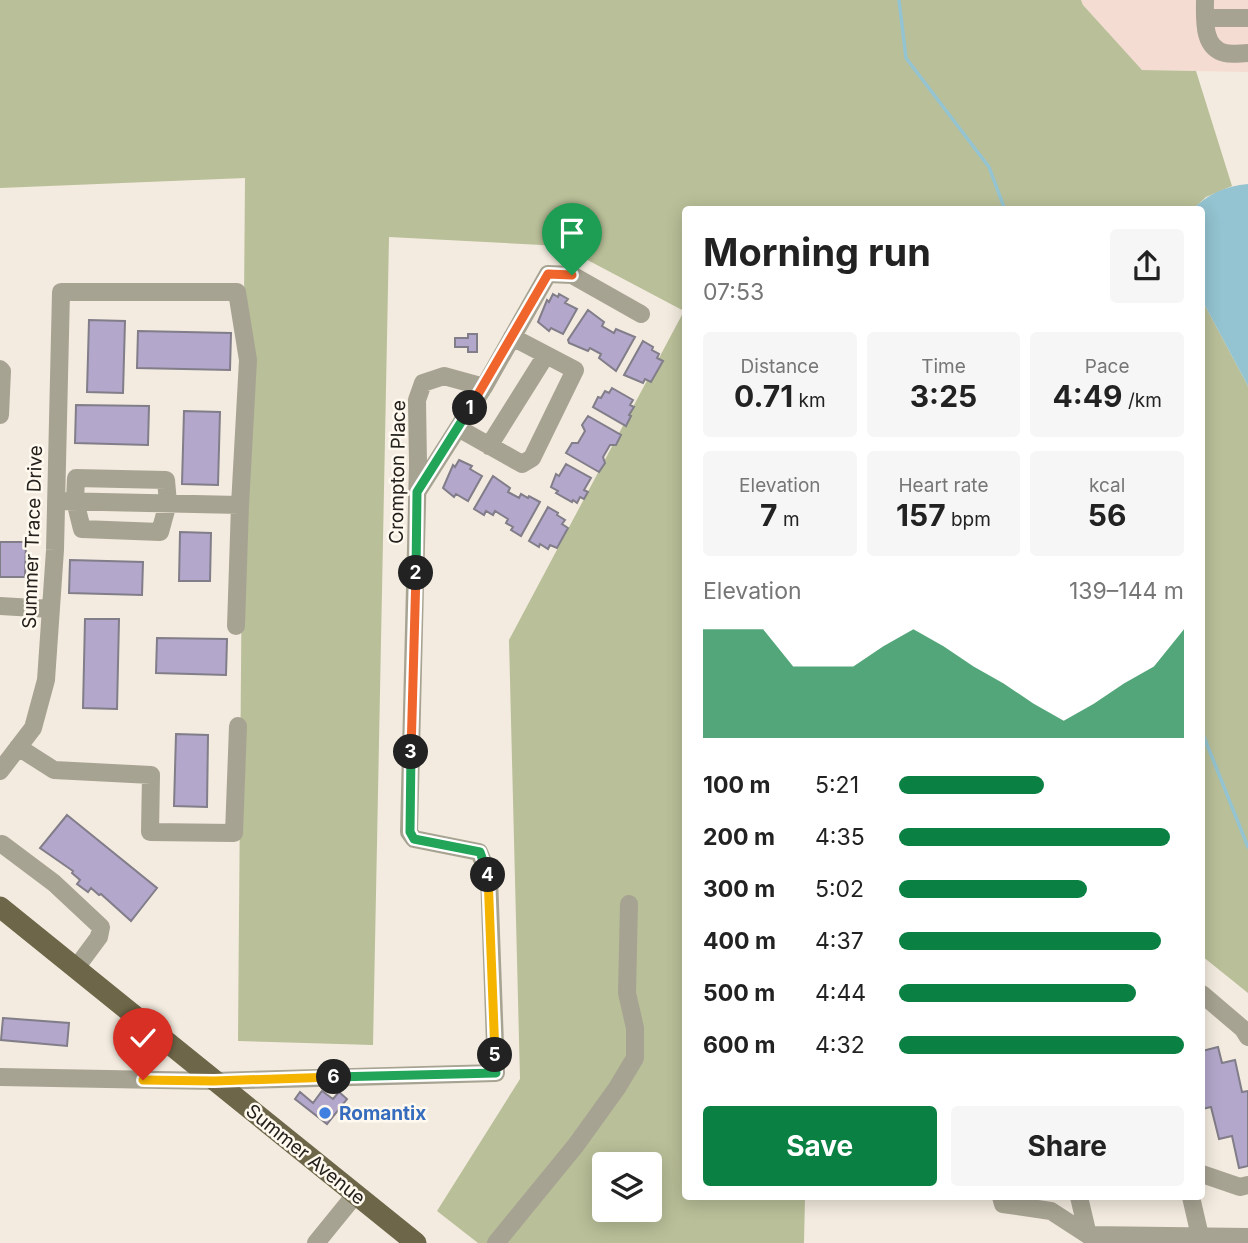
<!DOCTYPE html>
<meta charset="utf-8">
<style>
body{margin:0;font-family:Inter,sans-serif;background:#f6f6f6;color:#222;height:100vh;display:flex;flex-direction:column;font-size:26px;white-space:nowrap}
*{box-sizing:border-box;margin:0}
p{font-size:23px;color:#767676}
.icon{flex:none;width:38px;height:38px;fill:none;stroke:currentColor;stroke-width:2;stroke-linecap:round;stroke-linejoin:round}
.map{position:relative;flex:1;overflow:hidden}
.panel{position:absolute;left:682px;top:206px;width:523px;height:994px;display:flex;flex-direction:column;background:#fff;border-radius:7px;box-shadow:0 4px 18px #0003}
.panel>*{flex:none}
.controls{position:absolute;left:592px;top:1152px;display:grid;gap:14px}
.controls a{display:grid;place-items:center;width:70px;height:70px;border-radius:7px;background:#fff;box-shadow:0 4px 18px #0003;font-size:35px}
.pin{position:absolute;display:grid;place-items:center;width:60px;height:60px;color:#fff;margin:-72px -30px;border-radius:50% 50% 50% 0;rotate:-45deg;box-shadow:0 0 7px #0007}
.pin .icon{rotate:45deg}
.km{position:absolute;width:35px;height:35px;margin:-18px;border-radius:50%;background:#222;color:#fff;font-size:19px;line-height:35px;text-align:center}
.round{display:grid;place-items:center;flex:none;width:74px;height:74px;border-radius:7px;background:#f6f6f6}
.head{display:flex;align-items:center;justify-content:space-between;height:119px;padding:0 21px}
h1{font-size:38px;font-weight:700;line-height:52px}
.figures{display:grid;grid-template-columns:repeat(3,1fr);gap:10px;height:119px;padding:7px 21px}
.figures div{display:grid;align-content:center;border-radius:7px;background:#f6f6f6;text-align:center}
.figures b{font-size:30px;font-weight:700}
.figures small{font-size:19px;font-weight:400}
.figures p{font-size:19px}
.chart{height:196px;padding:14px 21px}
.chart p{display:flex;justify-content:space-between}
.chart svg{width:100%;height:126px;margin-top:7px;fill:#0b8043;opacity:.7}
.primary-button{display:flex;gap:14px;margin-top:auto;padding:14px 21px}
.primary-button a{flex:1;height:80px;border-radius:7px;background:#0b8043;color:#fff;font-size:28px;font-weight:700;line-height:80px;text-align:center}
.primary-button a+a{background:#f6f6f6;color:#222}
ul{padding:0 21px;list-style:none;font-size:23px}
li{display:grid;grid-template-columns:112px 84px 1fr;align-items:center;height:52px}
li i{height:18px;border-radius:9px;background:#0b8043}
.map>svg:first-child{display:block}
.commercial{fill:#f5dcd3}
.forest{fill:#b9bf98;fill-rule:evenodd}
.water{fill:#94c4d1}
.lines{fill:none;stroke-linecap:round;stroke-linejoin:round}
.stream{stroke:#94c4d1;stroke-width:3.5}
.building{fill:#b3a7cb;stroke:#817d89;stroke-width:2}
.minor{stroke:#a7a392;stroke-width:18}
.major{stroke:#6e6648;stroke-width:21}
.split-1-casing{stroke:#fff;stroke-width:14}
.split-2-casing{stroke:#fff;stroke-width:14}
.split-3-casing{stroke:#fff;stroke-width:14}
.split-4-casing{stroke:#fff;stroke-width:14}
.split-5-casing{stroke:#fff;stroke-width:14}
.split-6-casing{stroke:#fff;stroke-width:14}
.split-7-casing{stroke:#fff;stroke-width:14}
.split-1{stroke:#f0652b;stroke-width:9}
.split-2{stroke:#22a559;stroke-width:9}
.split-3{stroke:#f0652b;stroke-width:9}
.split-4{stroke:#22a559;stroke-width:9}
.split-5{stroke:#f5b400;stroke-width:9}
.split-6{stroke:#22a559;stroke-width:9}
.split-7{stroke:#f5b400;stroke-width:9}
.shop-dot{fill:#3f7fe0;stroke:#fff9ef;stroke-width:2.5}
.labels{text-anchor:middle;stroke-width:5;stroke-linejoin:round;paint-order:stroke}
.street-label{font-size:19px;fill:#24211d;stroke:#fff9ef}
.shop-label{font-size:19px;font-weight:bold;fill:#366cbe;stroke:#fff9ef;text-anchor:start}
</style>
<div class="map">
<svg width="1248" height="1243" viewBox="0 0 1248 1243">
<rect width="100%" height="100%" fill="#f3ebdf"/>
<!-- commercial -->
<path class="commercial" d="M1081,0H1248V72L1142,70L1083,5Z"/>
<!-- forest -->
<path class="forest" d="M0,0H1081L1083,5L1142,70L1196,71L1232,186L1206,197L1192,210H686V1197H805L804,1243H478L437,1211L520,1079L509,640L684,311L561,246L389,237L373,1045L238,1041L245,178L0,188ZM604,1164H649V1209H604Z
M1202,300L1248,386V993L1202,956Z"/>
<!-- water -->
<path class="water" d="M1248,184V386L1202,300V210H1192C1208,194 1225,186 1248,184Z"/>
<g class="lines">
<!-- stream -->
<path class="stream" d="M899,0L906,58L989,167L1005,210
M1202,732L1248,847"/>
</g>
<!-- building -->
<path class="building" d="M553,294L558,297L559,294L568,299L565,303L577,309L563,334L551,328L549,331L538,322L547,300L549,302Z
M588,310L604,322L602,326L614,333L616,329L635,337L616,371L599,358L601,354L590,348L588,351L569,343L568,340Z
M89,320L125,321L123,393L87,392Z
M138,331L231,333L230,370L137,368Z
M468,334H477V352H468V347H455V338H468Z
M643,341L653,347L652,350L659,354L657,358L663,361L651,382L645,379L643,383L624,375Z
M612,388L633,400L630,405L634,407L629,415L631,416L626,426L593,407L598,397L601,398L605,391L609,393Z
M76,405L149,406L148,445L75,443Z
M184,411L220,412L218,485L182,484Z
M588,416L621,435L616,445H610L603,457L605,463L599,472L566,453L572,443H578L585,431L582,425Z
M459,460L472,466L470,469L482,476L468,501L456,494L454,497L443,488L453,465L455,467Z
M566,464L591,478L584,490L588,492L584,499L580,497L577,503L573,500L572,502L556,493L558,491L551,487L556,474L559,476Z
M493,476L510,488L508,492L519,498L521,494L528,498L529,496L540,502L521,536L511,530L513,527L506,523L508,519L495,511L493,515L486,511L484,515L474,509Z
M548,507L558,513L557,515L565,520L562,524L568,528L557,548L550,545L548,549L540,544L539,547L529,541Z
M180,532L211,533L210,581H179Z
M0,542H26L25,577H0Z
M70,560L143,562L142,595L69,593Z
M85,619H119L117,709L83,708Z
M157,638L227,639L226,675L156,673Z
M176,734L208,735L207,807L174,806Z
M67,815L157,888L131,921L101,894L99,895L91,888L88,892L77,884L80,880L72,873L73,871L40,848Z
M3,1018L69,1023L67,1046L1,1040Z
M1218,1047L1222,1063L1235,1060L1242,1092L1248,1091V1166L1239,1168L1232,1136L1219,1139L1211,1107L1202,1109V1051Z
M322,1091L333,1099L339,1092L347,1099L327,1124L295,1099L300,1092L313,1103Z"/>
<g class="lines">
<!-- minor -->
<path class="minor" d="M1205,0C1205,18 1202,48 1225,53C1232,55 1241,53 1248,53
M1205,18H1248
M0,369L2,371L0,415
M458,428L522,464L532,458L575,370L512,337
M489,446L546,355
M76,478L166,480L168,503L160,532L82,529L75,501Z
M418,491L484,387L548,274L572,275L641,314
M56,501L240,505L236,626
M0,606L51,609
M18,747L54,770L151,775L150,832L234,833L238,726
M0,771L33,728L46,680L55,550L61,292H237L248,360L240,505
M2,844L54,883L101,927L99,937L76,968
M1202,994L1243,1029L1248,1037
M0,1077L214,1081L496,1073L489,876L479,852L414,839L409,832L418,464L417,400L423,383L444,376L484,387
M1202,1174L1240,1187L1248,1185
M1001,1197L1003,1204L1051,1211L1088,1235L1248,1237
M1079,1197L1088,1235
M1191,1197L1200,1236
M316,1243L355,1195
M496,1243L576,1145L617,1088L635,1058V1028L627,993L629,904"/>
<!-- major -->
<path class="major" d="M0,907L416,1243"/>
</g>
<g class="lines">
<!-- split-1 casing -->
<g class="split-1-casing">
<path id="split-1" d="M470,408L548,274L572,275"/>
</g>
<!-- split-2 casing -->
<g class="split-2-casing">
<path id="split-2" d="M416,573L417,492L470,408"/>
</g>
<!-- split-3 casing -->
<g class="split-3-casing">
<path id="split-3" d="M411,752L416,573"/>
</g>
<!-- split-4 casing -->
<g class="split-4-casing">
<path id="split-4" d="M411,752L410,832L414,839L480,852L488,875"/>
</g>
<!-- split-5 casing -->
<g class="split-5-casing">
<path id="split-5" d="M488,875L495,1055"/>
</g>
<!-- split-6 casing -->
<g class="split-6-casing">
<path id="split-6" d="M334,1077L496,1073L495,1055"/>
</g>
<!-- split-7 casing -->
<g class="split-7-casing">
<path id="split-7" d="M143,1080L214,1081L334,1077"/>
</g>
<!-- split-1 -->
<use href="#split-1" class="split-1"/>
<!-- split-2 -->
<use href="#split-2" class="split-2"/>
<!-- split-3 -->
<use href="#split-3" class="split-3"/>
<!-- split-4 -->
<use href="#split-4" class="split-4"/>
<!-- split-5 -->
<use href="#split-5" class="split-5"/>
<!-- split-6 -->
<use href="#split-6" class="split-6"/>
<!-- split-7 -->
<use href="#split-7" class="split-7"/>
</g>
<!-- markers -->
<circle class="shop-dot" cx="325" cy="1113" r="7"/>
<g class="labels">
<!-- street labels -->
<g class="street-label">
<text transform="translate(397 472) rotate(-89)" y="7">Crompton Place</text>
<text transform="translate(32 537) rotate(-88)" y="7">Summer Trace Drive</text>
<text transform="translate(306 1154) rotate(39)" y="7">Summer Avenue</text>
</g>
<!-- shop labels -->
<g class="shop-label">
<text x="339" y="1120">Romantix</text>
</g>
</g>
</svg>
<div class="controls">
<a><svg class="icon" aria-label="layers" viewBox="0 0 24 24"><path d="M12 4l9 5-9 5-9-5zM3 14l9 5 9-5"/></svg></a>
</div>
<div class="pin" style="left:572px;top:275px;background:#1e9e55"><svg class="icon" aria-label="arrive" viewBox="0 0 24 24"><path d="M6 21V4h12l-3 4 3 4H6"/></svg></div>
<div class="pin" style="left:143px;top:1080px;background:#d93025"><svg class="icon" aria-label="check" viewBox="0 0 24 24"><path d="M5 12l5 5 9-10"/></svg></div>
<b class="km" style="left:470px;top:408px">1</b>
<b class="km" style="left:416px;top:573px">2</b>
<b class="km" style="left:411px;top:752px">3</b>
<b class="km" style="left:488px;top:875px">4</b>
<b class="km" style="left:495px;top:1055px">5</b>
<b class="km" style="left:334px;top:1077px">6</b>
<section class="panel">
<div class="head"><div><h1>Morning run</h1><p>07:53</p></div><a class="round"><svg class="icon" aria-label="share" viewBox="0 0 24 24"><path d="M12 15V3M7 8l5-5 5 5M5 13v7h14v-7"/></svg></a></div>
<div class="figures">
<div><p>Distance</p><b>0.71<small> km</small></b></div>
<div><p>Time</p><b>3:25</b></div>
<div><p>Pace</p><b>4:49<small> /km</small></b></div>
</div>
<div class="figures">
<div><p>Elevation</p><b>7<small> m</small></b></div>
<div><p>Heart rate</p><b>157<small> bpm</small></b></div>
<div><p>kcal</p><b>56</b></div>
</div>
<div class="chart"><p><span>Elevation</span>139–144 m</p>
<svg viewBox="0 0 160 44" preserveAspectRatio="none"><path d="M0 44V6L10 6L20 6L30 19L40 19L50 19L60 12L70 6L80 12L90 19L100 25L110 32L120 38L130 32L140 25L150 19L160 6V44z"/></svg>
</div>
<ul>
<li><b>100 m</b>5:21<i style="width:51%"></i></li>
<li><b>200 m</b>4:35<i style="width:95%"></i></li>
<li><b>300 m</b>5:02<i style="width:66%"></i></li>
<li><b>400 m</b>4:37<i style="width:92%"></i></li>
<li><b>500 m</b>4:44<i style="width:83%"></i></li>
<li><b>600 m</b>4:32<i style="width:100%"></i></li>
</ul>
<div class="primary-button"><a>Save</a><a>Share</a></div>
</section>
</div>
